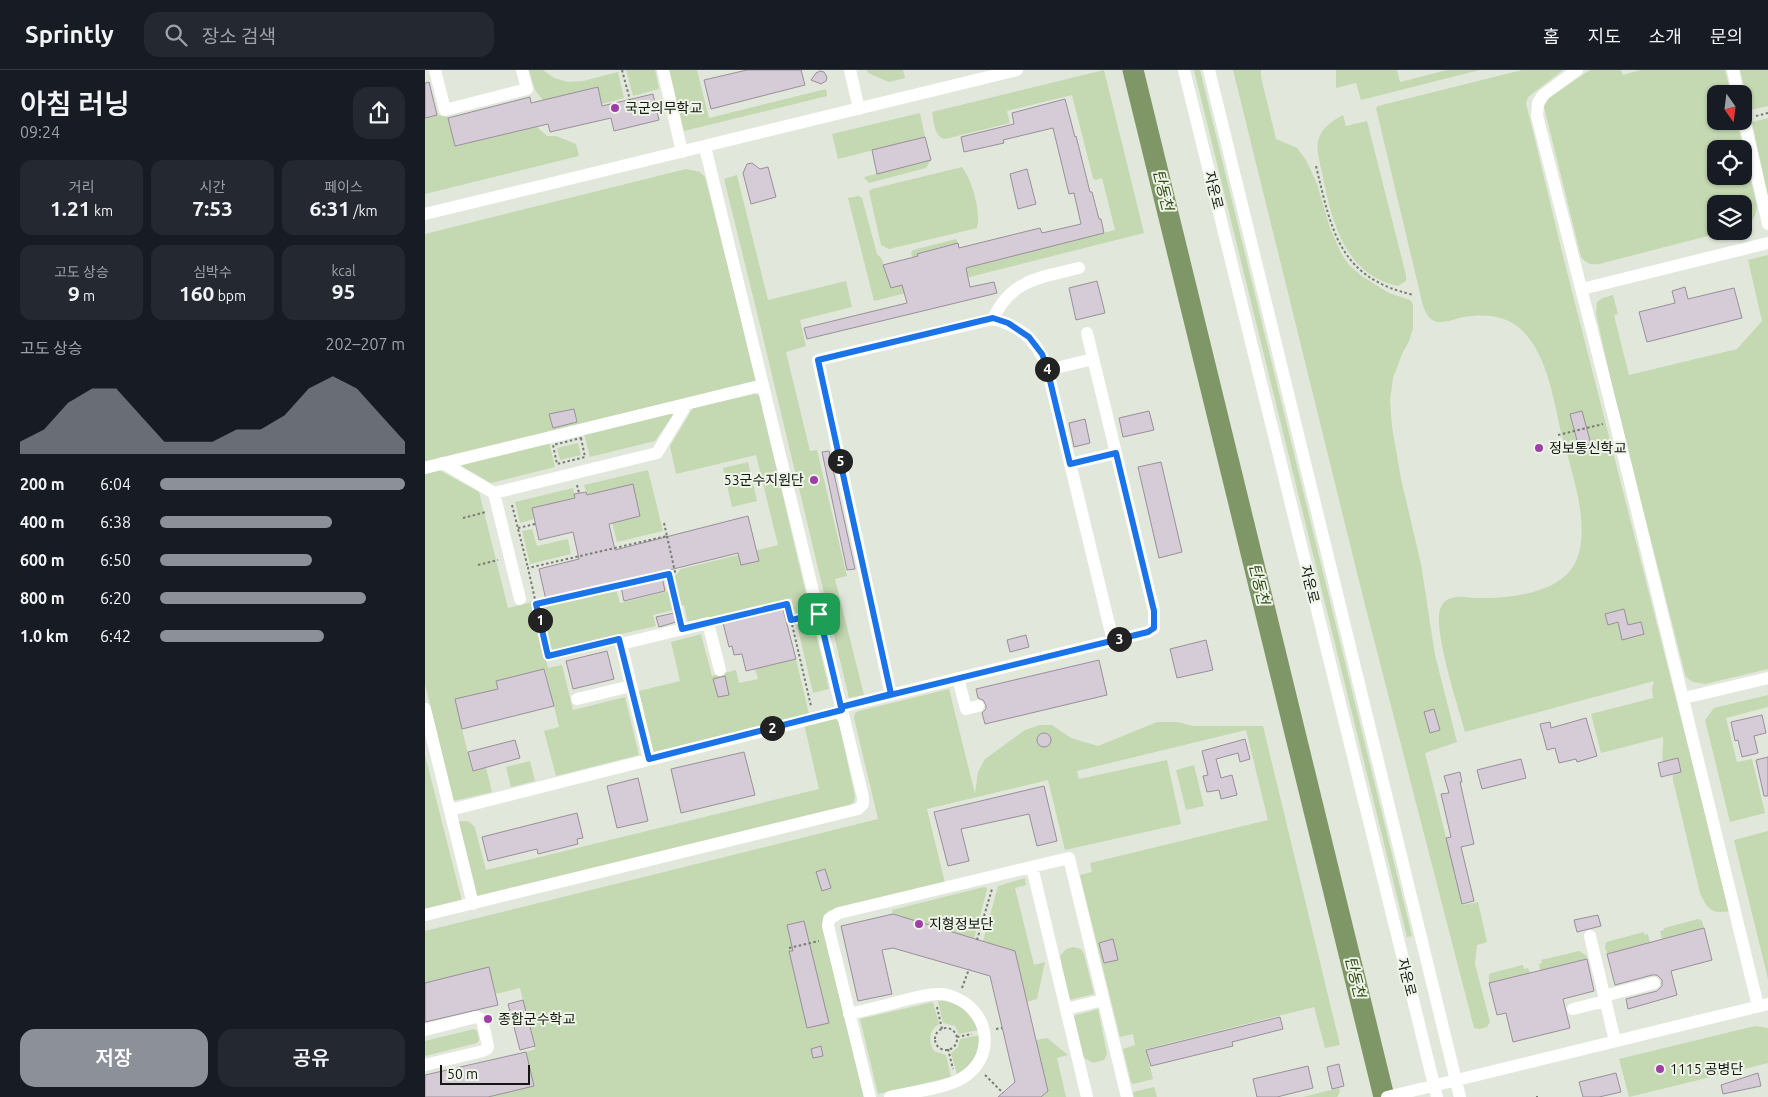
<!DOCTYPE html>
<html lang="ko">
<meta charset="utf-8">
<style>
body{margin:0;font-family:Ubuntu,"Noto Sans KR",sans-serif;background:#242831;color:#f1f3f6;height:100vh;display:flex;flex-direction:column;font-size:19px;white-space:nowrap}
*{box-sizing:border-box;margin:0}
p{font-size:16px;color:#9ea1a6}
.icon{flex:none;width:28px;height:28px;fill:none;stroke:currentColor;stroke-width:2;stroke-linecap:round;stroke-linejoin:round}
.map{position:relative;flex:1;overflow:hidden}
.side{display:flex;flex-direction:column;background:#171b24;width:425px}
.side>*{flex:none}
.needle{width:32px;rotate:166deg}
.fabs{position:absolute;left:1282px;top:15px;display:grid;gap:10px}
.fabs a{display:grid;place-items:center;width:45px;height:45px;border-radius:10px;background:#171b24;box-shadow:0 1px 4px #0004;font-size:25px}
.scale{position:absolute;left:15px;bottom:12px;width:90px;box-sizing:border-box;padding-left:5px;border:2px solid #141712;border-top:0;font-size:14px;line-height:18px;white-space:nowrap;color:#141712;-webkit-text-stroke:4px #eef5e8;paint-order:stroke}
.pin{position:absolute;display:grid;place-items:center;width:42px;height:42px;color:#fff;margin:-21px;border-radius:10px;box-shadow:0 2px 8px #0006}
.km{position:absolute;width:25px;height:25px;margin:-12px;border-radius:50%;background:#222;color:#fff;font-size:14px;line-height:25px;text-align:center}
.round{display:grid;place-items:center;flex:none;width:52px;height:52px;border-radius:15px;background:#242831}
.summary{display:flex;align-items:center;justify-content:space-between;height:85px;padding:0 20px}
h1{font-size:28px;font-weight:600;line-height:38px}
.stats{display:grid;grid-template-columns:repeat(3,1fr);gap:8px;height:85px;padding:5px 20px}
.stats div{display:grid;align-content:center;border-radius:12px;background:#242831;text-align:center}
.stats b{font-size:21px;font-weight:600}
.stats small{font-size:14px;font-weight:400}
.stats p{font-size:14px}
.chart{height:140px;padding:10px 20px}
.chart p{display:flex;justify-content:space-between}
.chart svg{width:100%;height:90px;margin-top:5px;fill:#8c9099;opacity:.7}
.cta{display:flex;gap:10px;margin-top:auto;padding:10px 20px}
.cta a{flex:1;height:58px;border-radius:15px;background:#8c9099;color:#fff;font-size:20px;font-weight:600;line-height:58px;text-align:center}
.cta a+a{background:#242831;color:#f1f3f6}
ul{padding:0 20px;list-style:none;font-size:16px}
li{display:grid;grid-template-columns:80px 60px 1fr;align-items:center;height:38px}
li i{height:12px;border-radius:6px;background:#8c9099}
header{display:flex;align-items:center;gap:30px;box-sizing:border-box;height:70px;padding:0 25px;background:#171b24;border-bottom:1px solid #363941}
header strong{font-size:24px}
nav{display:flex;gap:28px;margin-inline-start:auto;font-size:18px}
.search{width:350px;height:45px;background:#242831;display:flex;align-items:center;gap:12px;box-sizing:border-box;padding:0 18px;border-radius:15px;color:#9ea1a6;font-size:19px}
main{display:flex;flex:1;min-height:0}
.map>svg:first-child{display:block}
.green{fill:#c4d8b1}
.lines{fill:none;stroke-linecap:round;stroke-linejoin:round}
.river{stroke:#7f9667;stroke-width:21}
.building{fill:#d6ccd7;stroke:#998f9a}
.path{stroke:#777c73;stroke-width:2;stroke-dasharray:2.5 2.5;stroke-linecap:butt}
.minor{stroke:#fff;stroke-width:12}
.route-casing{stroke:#fff;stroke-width:10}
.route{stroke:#1a73e8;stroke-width:6}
.poi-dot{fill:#9e3fa8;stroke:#eef5e8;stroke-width:2}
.labels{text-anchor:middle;stroke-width:4;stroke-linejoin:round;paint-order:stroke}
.poi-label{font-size:14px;fill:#141712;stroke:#eef5e8;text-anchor:start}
.street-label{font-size:14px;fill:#141712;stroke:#eef5e8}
.water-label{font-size:15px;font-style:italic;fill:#314813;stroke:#eef5e8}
</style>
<header>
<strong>Sprintly</strong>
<div class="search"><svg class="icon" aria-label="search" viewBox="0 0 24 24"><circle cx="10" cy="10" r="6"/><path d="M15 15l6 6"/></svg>장소 검색</div>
<nav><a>홈</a><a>지도</a><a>소개</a><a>문의</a></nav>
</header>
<main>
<section class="side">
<div class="summary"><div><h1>아침 러닝</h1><p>09:24</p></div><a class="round"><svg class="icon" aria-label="share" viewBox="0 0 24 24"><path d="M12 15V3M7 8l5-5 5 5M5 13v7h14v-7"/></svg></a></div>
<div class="stats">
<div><p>거리</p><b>1.21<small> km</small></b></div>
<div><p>시간</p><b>7:53</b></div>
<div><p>페이스</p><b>6:31<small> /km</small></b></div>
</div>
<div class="stats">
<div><p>고도 상승</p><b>9<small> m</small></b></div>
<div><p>심박수</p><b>160<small> bpm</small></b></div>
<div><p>kcal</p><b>95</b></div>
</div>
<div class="chart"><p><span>고도 상승</span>202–207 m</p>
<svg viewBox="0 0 160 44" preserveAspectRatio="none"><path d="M0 44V38L10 32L20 19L30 12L40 12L50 25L60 38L70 38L80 38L90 32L100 32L110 25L120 12L130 6L140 12L150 25L160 38V44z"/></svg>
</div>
<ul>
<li><b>200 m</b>6:04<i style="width:100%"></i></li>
<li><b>400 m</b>6:38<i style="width:70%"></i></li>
<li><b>600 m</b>6:50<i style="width:62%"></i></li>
<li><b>800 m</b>6:20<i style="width:84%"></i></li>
<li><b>1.0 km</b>6:42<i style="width:67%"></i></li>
</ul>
<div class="cta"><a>저장</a><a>공유</a></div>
</section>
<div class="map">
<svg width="1343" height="1027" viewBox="0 0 1343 1027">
<rect width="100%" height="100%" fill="#e1e8db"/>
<!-- green -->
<path class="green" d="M104,0H118L129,8L143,12L158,11L193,2L199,28L177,34L173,17L118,30L110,20Z
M201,0H230L234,19L208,26Z
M244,0H272L284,48L401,19L402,26L259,61Z
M442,0H478L480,8L464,12L443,3Z
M679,0L719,163L449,231L423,128L433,126L437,128L452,184L457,189L461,206L492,199L486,183L488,180L531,169L533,173L492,184L496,200L541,198L690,160L677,108L670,110L668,108L647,25L582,41L585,53L520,69C509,67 509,51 507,42Z
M769,0H775L987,866L982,867Z
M808,0H836V7L851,69L872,78L881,90L892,114L905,158L916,183L924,195L938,207L964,223L985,230L988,234V258L984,271L977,284L968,308L965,330L967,357L976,409L996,494L1010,585L1032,672L1000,683L1038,835L1053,832L1062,872L1052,875L1050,894L1065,952L1062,957L1055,959L1049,958L939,531Z
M911,0H972L975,12L1022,0H1055L936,30L931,13L911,18Z
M1097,0H1138L1103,27L1101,33L1139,190L1305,841C1286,844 1283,840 1275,823L1248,710V704L1256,702L1253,689L1238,692C1236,683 1239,676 1238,667L1176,683L1166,644L1228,628L1227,618L1229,611L1040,662C1034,639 1006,555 1016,537C1018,532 1022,529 1027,528C1035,525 1045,528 1053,528C1084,528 1137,524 1151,491C1167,456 1145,397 1136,362C1131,340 1127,317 1119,296C1103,256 1082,240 1038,247C1030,249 1020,253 1012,252C1004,250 1001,243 998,236L951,38L953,36Z
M1165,0H1196L1198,5L1215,0H1300L1306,24H1291V51H1312L1318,79H1291V106H1319V81L1332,136C1331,146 1328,152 1319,156V134H1291V161H1302L1174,194C1166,195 1162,194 1156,187L1119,37L1124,28Z
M1315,0H1343V36L1325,40Z
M495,43L500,67L413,89L407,64Z
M12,45L23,47L30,76L112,57L122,66H131L151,74L154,86L0,124V48Z
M918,45L921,56L942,51L981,205V211L973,216C919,205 906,149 897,102C895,93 890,78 894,68C898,57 907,51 918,45Z
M1343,48V126L1327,52Z
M506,90L501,98L444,113L440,109L439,107Z
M537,97C547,110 556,141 552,158L464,179L456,175L444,121L447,119Z
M261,99L275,102L280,107L332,311L0,391V164Z
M312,105L343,230L421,211L427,237L375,250L381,276L361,282L385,381L392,380L422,506L410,509L439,625L424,628L336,259L299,109Z
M1343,185V599L1280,614L1268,612L1261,607L1260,604L1192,337L1171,244L1172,232L1178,228L1188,225L1193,244L1189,245L1204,305L1312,279L1337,251L1323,190Z
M329,324L334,325L385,541L370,544L366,528L263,553L259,535L256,536L249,507L256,499L353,475L331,385L251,404L245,376L268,338Z
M248,343V345L230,371L165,387L159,364Z
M124,372L130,397L66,413L38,397L37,395Z
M153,373L156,385L135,390L132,378Z
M323,392L332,431L307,437L298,398Z
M14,400L54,422L83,538L107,532L123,598L137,595L148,640L200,627L214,685L131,706L119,661L134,657L120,599L71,611L73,619L30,630L47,700L61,697L67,722L28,731L0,614V404Z
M223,400L238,461L192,472L187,453L215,446L208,415L162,425L159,415Z
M148,418L150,428L107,438L109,449L95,453L90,432Z
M107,459L112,476L143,469L146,484L105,494L97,461Z
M191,519L195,533L244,521L249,540L228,545L231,556L126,580L116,537Z
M388,551L404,619L388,623L372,555Z
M276,564L287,606L311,600L314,613L333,609L330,599L371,589L384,644L228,682L214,621L255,611L246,572Z
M524,619L550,724L553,702L560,689L600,660L615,655H627L646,668L673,676L732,652H752L769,656H838L915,975L900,978L889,937L721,979L728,1009L708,1014L706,1012L698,979L710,975L708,964L695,967L655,805L667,802L665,793L843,750L821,660L652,701L654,709L742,690L756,754L640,780L623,710L502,739L520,813L403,841L397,853L439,1027H63L109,1016L101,982L110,979L95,918L71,924L64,898L0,913V861L453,749L429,648L430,643L434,641Z
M1343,625V637L1301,648L1312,692L1327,689L1340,743L1305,752L1280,650L1289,638Z
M411,649L414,653L430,727L429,732L424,736L54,827L50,825L32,752C40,750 45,750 50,758L61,800L394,719L379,654Z
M0,685L37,831L0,840Z
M105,691L110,711L86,717L81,697Z
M769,695L779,736L761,740L751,700Z
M1343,761V909L1309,770Z
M600,808L601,815L590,818L609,895L620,892L612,929L602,932L590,881L558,871L573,816Z
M559,817L562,818V820L549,869L468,844L467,840Z
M1273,849L1277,851L1279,858L1237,869L1235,861L1239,860V858Z
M1219,862V865L1223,864L1225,873L1182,884L1180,877L1181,872Z
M648,877L656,879L659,884L669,924L644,930L635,886L641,879Z
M1154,881L1161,885L1162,889L1115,901L1114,894L1117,893L1116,890Z
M1098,895L1099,899L1103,898L1105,903L1064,913V905L1066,903Z
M513,931C535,930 544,943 554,960L534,964L530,956L518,953Z
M508,932L514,954C504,960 503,971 509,981L521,985L526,1007L453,1024L435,949Z
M673,939L682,984L679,990L668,993L658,987L648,946Z
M1330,956L1343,958V993L1204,1027L1194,989Z
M49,959L52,961L54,970L52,973L0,986V971Z
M555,965C556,982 546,996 532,1004L526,983L533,977L535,969Z
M622,968L643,985L632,988L641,1027H616L623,1020L611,970Z
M729,1017L732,1027H709L708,1022Z
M914,1018L915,1022L912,1027H878Z"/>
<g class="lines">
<!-- river -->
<path class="river" d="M708,0L959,1027"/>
</g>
<!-- building -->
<path class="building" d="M322,0H376L380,15L286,39L279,10Z
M395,1L399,2L402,7L401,11L396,14L386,10L391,3Z
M4,12L12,45L0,48V13Z
M173,17L177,36L228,24L234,50L189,61L186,48L125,62L123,54L30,76L23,48L105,27L106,33Z
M640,29L650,67L651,66L665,122H667L674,149H676L679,163L541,198L545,217L569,212L572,223L382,269L379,258L482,233L477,215L466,218L458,195L493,186L492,184L533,173L534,178L615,158L617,163L656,154L649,123L644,124L628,58L578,70L579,73L539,82L536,67L589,54L587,43Z
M500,67L506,90L452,104L447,80Z
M327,93L335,99L343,97L351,127L326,134L318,103L322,94Z
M602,99L611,134L593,139L585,104Z
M672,211L680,243L651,250L644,218Z
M1260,217L1263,229L1309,218L1317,248L1222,272L1214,242L1250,233L1247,221Z
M149,339L152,352L128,358L124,344Z
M724,341L729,360L698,367L694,348Z
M1157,341L1166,374L1154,378L1145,344Z
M660,349L665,373L649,377L644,353Z
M404,381L430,499L422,500L397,382Z
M736,392L757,482L734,488L713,397Z
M208,414L215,446L184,454L190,480L323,446L334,491L316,495L313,483L236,502L240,521L199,531L195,512L121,530L114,499L154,489L148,462L114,470L107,438L150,428L149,424L161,422L162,425Z
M358,539L371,589L321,601L317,584L309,585L307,576L304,577L298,553Z
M1199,539L1203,555L1216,552L1219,564L1197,570L1193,552L1183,555L1180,544Z
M249,543L251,552L234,557L231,547Z
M601,565L604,577L585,582L582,570Z
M781,570L788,600L752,608L745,579Z
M182,581L189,609L148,619L141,591Z
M674,590L682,625L560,654L557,643L561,639V635L558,630L553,628L551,619Z
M119,599L129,636L37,659L30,629L73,619L71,611Z
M300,606L304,625L293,627L288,609Z
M1009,639L1015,660L1005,663L999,642Z
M1337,645L1341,663L1329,666L1333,683L1317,687L1313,670L1310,671L1306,652Z
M1161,648L1172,686L1152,692L1151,689L1134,693L1130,678L1122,680L1115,654L1125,652L1126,658Z
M612 670a7 7 0 1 1 14 0a7 7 0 1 1-14 0Z
M820,669L825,689L815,692L813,683L791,689L796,708L807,705L812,725L796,729L794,720L782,722L778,706L783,705L777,681Z
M90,670L95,688L48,701L43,682Z
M319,682L330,725L256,743L246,699Z
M1343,687V726H1339L1331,690Z
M1253,688L1256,702L1236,707L1233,693Z
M1096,689L1101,708L1057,719L1052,700Z
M1035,702L1037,712H1035L1049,774L1036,777L1049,831L1037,834L1021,768L1026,767L1016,724L1024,723L1019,706Z
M213,708L223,751L192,758L182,716Z
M619,716L632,771L612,776L604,744L536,759L544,791L523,796L509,742Z
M152,743L158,768L152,769L153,774L113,784L112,779L63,791L57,767Z
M400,799L406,818L397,821L391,802Z
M468,844L590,881L623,1021L616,1027H573L590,1012L565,906L468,878L457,880L467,924L433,931L416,856Z
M1173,845L1176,856L1152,862L1149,850Z
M379,851L404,953L382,958L364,881H368L362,855Z
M1279,858L1287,890L1246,901L1252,925L1203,939L1201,929L1232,921L1237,916V910L1232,905H1227L1190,915L1182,884Z
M688,869L693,890L679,893L674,873Z
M1162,889L1169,921L1138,929L1145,958L1088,972L1081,943L1072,945L1064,913Z
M64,897L73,935L0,952V913Z
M98,930L110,976L95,980L83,934Z
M855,947L858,959L807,972L808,976L726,996L721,980Z
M396,976L398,986L388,988L386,979Z
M101,982L109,1016L63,1027H0V1005Z
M914,994L919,1016L907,1019L902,997Z
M883,996L888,1018L852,1027H832L828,1009Z
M1191,1003L1196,1022L1174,1027H1158L1154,1012Z
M1333,1003L1336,1016L1298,1024L1296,1015Z"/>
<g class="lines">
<!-- path -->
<path class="path" d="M197,0L205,30
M1331,46L1343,43
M891,96C907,162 914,208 989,225
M1133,365L1178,354
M156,368L160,387L132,394L128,375Z
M152,415L154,423
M87,435L103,498
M38,448L61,442
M239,453L242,466
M93,458L110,454
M242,466L250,502L111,534L103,498Z
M53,495L73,490
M244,504L255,548
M111,534L123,585L184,571
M294,550L362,534L366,550L382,547
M366,550L386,636
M552,870L567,819
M364,878L394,871
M537,918L544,899
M512,937L517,959
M510 969a11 11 0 1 1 22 0a11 11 0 1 1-22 0Z
M571,959L577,958
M532,967L547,964
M523,979L528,999
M560,1005L578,1023
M1112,1026V1027"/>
<!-- minor -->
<path class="minor" d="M10,0L20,40L102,19L97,0
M238,0L257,82
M425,0L434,39
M759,0L1012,1027
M784,0L1035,1027
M1152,0L1118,25L1113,33L1112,46L1190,351L1333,936
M1308,0L1313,24
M1319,49L1343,154
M0,144L592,0
M1157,219L1343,173
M568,249C586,209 617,207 654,198
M623,300L668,289
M18,393L69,423L232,383L261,335
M645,394L691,383
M0,398L338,315
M69,423L95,529
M533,608L541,639L553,636
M466,625L393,290L568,249C595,256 609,268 621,294L688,571
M1259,628L1343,608
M152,629L206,616
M416,637L723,562L729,558V541L662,263
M0,639L48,834
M224,689L196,574L283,553L295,600
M25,740L417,641
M607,797L662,1027
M0,845L433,739L438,734V727L280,77
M1165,866L1190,971
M1179,926L1229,913
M641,939L678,930
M1148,939L1180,931
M424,944C441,940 458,936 476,931C489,928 503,923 517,924C523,924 529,927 535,930C564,945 569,985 542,1005C526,1018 486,1022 465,1027
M0,960L51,947L54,948L57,950L63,976L62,979L58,981L0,995
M445,1027L403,856L404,849L414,843L644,788L702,1027
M962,1027L1343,934"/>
</g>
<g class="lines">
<!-- route casing -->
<g class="route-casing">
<path id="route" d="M394,544L366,550L362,534L257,559L244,504L111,534L123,586L194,569L224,689L417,640L416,637L723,562L729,558V541L691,383L645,394L621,294L617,284L604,267L583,253L568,248L393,290L466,624L416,637L394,544"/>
</g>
<!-- route -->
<use href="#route" class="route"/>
</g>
<!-- markers -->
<g class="poi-dot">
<circle cx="190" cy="38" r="5"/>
<circle cx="1114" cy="378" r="5"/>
<circle cx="389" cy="410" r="5"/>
<circle cx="494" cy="854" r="5"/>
<circle cx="63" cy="949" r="5"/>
<circle cx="1235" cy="999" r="5"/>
</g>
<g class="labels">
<!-- poi labels -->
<g class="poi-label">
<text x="200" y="43">국군의무학교</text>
<text x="1124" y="383">정보통신학교</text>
<text x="379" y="415" text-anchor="end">53군수지원단</text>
<text x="504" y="859">지형정보단</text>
<text x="73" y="954">종합군수학교</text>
<text x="1245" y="1004">1115 공병단</text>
</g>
<!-- street labels -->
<g class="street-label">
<text transform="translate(789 120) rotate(76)" y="5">자운로</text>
<text transform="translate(885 514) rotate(76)" y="5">자운로</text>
<text transform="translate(982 907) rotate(76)" y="5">자운로</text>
</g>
<!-- water labels -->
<g class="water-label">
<text transform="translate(738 120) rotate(76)" y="5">탄동천</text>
<text transform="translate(834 514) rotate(76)" y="5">탄동천</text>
<text transform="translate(930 907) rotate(76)" y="5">탄동천</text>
</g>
</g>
</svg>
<div class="fabs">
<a><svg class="needle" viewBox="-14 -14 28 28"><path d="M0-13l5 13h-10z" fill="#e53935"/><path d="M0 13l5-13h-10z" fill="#9ea1a6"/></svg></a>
<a><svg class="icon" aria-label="locate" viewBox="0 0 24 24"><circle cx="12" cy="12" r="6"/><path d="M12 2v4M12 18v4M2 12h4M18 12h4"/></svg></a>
<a><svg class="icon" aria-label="layers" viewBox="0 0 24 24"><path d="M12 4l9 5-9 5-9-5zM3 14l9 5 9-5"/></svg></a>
</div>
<div class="scale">50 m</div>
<div class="pin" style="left:394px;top:544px;background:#1e9e55"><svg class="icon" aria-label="arrive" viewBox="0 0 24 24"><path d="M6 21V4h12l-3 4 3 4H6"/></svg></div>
<b class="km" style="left:115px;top:550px">1</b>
<b class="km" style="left:347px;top:658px">2</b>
<b class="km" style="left:694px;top:569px">3</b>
<b class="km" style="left:622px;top:299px">4</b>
<b class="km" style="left:415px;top:391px">5</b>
</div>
</main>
